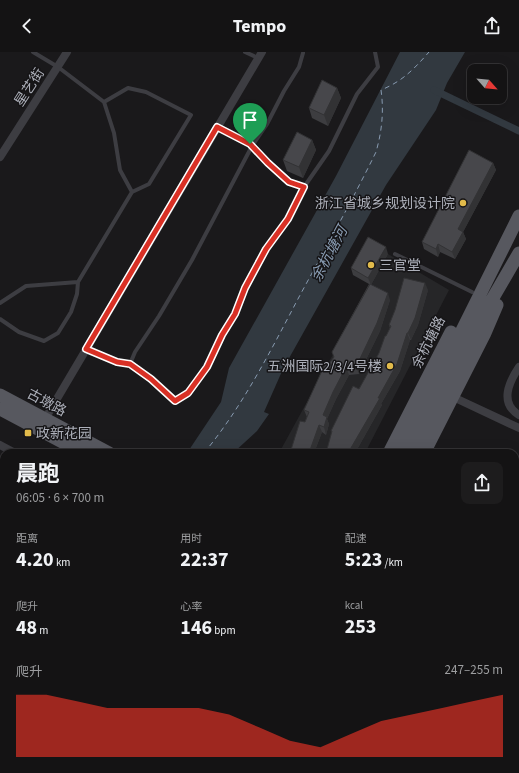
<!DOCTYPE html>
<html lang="zh">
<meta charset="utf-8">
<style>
body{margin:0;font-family:"Source Sans 3","Noto Sans SC",sans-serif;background:#1d1c1d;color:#f1f3f6;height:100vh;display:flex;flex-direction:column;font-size:15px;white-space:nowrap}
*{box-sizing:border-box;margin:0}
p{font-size:13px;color:#9d9ea0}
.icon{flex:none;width:22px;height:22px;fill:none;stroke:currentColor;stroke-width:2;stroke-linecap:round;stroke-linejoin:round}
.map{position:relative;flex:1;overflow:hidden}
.sheet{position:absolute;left:0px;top:397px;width:519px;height:324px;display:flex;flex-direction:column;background:#141314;border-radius:12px 12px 0 0;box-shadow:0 4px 16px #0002,0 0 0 1px #333234}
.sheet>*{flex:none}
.needle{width:26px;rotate:117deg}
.fabs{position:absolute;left:467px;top:12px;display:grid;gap:8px}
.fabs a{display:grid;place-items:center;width:40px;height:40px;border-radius:8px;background:#141314;box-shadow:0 4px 16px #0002,0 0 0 1px #333234;font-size:20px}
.pin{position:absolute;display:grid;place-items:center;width:34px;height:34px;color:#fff;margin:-41px -17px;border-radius:50% 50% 50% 0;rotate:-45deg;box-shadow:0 0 4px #0007}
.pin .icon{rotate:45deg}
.round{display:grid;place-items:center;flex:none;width:42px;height:42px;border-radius:8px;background:#1d1c1d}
.overview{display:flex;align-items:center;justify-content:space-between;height:68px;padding:0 16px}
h1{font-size:22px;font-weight:700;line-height:30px}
.figures{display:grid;grid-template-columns:repeat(3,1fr);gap:6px;height:68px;padding:4px 16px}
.figures div{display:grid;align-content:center}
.figures b{font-size:20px;font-weight:700}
.figures small{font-size:11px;font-weight:400}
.figures p{font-size:11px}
.chart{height:112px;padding:8px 16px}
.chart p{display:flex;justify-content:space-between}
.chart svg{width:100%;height:72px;margin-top:4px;fill:#d93025;opacity:.7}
header{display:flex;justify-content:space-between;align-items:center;height:52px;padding:0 16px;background:#141314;font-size:18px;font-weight:700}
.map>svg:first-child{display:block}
.built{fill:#262628}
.water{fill:#323940}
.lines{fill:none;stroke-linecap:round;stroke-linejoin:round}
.canal{stroke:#323940;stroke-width:7}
.ferry{stroke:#889bb1;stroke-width:1;stroke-dasharray:5 4;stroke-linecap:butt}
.lane{stroke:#3d3d42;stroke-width:4}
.street{stroke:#3d3d42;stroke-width:8}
.primary{stroke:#57585f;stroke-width:13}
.wall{fill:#3d3d40}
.shaded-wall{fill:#323234}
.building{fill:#47474b;stroke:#323234}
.route-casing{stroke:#fff;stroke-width:8}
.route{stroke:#d93025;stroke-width:5}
.poi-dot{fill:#e2bb4b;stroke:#151416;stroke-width:1.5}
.labels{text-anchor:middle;stroke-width:3;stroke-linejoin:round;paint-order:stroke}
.street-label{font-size:14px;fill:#adb0ba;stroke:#151416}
.poi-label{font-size:14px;fill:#adb0ba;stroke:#151416;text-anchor:end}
.water-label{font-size:15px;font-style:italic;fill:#889bb1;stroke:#151416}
</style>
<header><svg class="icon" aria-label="back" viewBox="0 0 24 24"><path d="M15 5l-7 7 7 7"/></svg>Tempo<svg class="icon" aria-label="share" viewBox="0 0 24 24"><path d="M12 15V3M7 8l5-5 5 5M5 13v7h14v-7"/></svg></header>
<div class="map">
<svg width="519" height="721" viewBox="0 0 519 721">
<rect width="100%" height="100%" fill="#1a191b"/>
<!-- built -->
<path class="built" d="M388,202L449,238L365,401H279Z
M515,642L519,644V721H488L480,717H515Z
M171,717H199L195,721H177Z"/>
<!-- water -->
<path class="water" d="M400,0H465L447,31L436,58L386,133L283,317L264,360L269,362L257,379L233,401H187L221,350L229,316L336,124Z
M4,633V707L0,712V639Z"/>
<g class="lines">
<!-- canal -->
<path class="canal" d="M434,38L519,79"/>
<!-- ferry -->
<path class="ferry" d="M204,401C243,354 271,298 299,245C325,197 352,149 376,100C382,79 384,59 381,38C403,29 414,17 429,0
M0,684L4,679"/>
<!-- lane -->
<path class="lane" d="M33,0L58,15L104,50L128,36L146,40L191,63L149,132L132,140
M245,0L258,6
M217,75L250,92L268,111L289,130L304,135
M395,202L472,240
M0,251L26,234L78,230L132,140L120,118L114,81L104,50
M0,267L19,280L44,289L58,281L71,260L77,242L78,230
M87,297L117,310L130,312L151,327L175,349L189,341L207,315L235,262L245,236L266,197L287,167L304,135L329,99L357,42L378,15L375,0
M130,312L135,300L159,264L192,208L252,94L267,72L284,39L299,15L303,1"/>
<!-- street -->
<path class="street" d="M0,105L67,0
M519,315C509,330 499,351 519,363
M453,345L519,376
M45,367L262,0
M0,393L15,401
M0,443L4,435
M0,475L4,477"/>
<!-- primary -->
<path class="primary" d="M0,343L109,401
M0,357L83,401
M389,401L451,280
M401,401L519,164
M412,401L472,282L519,201
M424,401L485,281L497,253
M515,606L519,608
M515,626L519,628
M211,721L214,717
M230,721L233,717"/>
</g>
<!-- wall -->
<path class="wall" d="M337,36L341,46L328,74L312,66L309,56Z
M312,88L316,98L303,126L287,119L283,108Z
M493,111L496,118L463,180L466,187L455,207L440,200L438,205L424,197L422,190Z
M388,202L371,233L390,248L380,279L359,322L349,323L336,347L327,367L329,372L326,383L322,380L314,401H290L307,365L304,358L329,312L334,305L332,300L369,232L353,223L351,216Z
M428,238L418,273L411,288H410L400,319L381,352L382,353L355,401H326L332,380L331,379L359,337L379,301L390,276L389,273Z"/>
<!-- shaded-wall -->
<path class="shaded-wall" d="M337,36L341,46L328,74L324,63Z
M312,88L316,98L303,126L299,115Z
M493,111L496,118L463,180L466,187L455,207L452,200L458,177Z
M438,192L440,200L438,205L436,197Z
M386,195L388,202L371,233L368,226Z
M425,231L428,238L418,273L411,288L408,281Z
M388,241L390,248L380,279L359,322L356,315Z
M407,281L410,288L400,319L381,352L382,353L355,401H348L378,346Z
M346,315L349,323L336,347L327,367L329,372L326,383L324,375L323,363L333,340Z
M319,373L322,380L314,401H309Z"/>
<!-- building -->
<path class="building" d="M322,28L337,36L324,63L309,56Z
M297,80L312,88L299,115L283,108Z
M469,98L493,111L458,177L463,180L452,200L438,192L436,197L422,190Z
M368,185L386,195L368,226L351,216Z
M404,226L425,231L415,266L408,281H407L397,312L378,346H380L348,401H326L332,379H331L353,334L359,337L379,301L385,284H386L391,274L389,273L395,258Z
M370,232L388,241L377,271L356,315H346L333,340L323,363L327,365L324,375L319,373L309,401H290L300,369L305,370L309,360L304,358L325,312H329L334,305L332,300Z"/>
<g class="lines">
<!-- route casing -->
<g class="route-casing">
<path id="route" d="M217,75L250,92L268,111L289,130L304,135L288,167L266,197L245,236L235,262L222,283L207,315L188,341L175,349L151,327L130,312L117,310L86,297Z"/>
</g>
<!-- route -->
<use href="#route" class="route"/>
</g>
<!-- markers -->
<g class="poi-dot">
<circle cx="463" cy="151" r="4"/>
<circle cx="371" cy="213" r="4"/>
<circle cx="390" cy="314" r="4"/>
<rect x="24" y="377" width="8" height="8" rx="2"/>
</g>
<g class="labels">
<!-- street labels -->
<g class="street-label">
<text transform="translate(29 35) rotate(-57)" y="5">星艺街</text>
<text transform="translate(428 290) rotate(-63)" y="5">余杭塘路</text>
<text transform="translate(47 350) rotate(28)" y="5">古墩路</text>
</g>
<!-- poi labels -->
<g class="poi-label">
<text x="455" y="156">浙江省城乡规划设计院</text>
<text x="379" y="218" text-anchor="start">三官堂</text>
<text x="382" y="319">五洲国际2/3/4号楼</text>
<text x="36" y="386" text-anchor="start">政新花园</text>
</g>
<!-- water labels -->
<g class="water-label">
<text transform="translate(329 202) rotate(-62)" y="5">余杭塘河</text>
</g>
</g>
</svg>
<div class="fabs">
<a><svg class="needle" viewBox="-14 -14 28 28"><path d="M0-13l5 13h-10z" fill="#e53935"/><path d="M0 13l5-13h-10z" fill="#9d9ea0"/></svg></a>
</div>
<div class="pin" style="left:250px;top:92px;background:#1e9e55"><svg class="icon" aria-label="arrive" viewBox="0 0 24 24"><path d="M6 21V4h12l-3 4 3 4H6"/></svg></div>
<section class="sheet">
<div class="overview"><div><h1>晨跑</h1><p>06:05 · 6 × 700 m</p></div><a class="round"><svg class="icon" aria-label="share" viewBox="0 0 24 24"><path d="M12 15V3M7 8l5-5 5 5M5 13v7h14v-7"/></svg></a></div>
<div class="figures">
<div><p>距离</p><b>4.20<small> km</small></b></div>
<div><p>用时</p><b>22:37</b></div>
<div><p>配速</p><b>5:23<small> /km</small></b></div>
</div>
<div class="figures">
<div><p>爬升</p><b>48<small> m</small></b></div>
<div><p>心率</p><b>146<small> bpm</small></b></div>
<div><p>kcal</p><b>253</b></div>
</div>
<div class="chart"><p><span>爬升</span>247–255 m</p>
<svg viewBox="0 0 160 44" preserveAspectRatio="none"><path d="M0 44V6L10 6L20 10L30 14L40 14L50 14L60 14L70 18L80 26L90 34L100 38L110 30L120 22L130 18L140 14L150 10L160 6V44z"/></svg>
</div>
</section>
</div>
